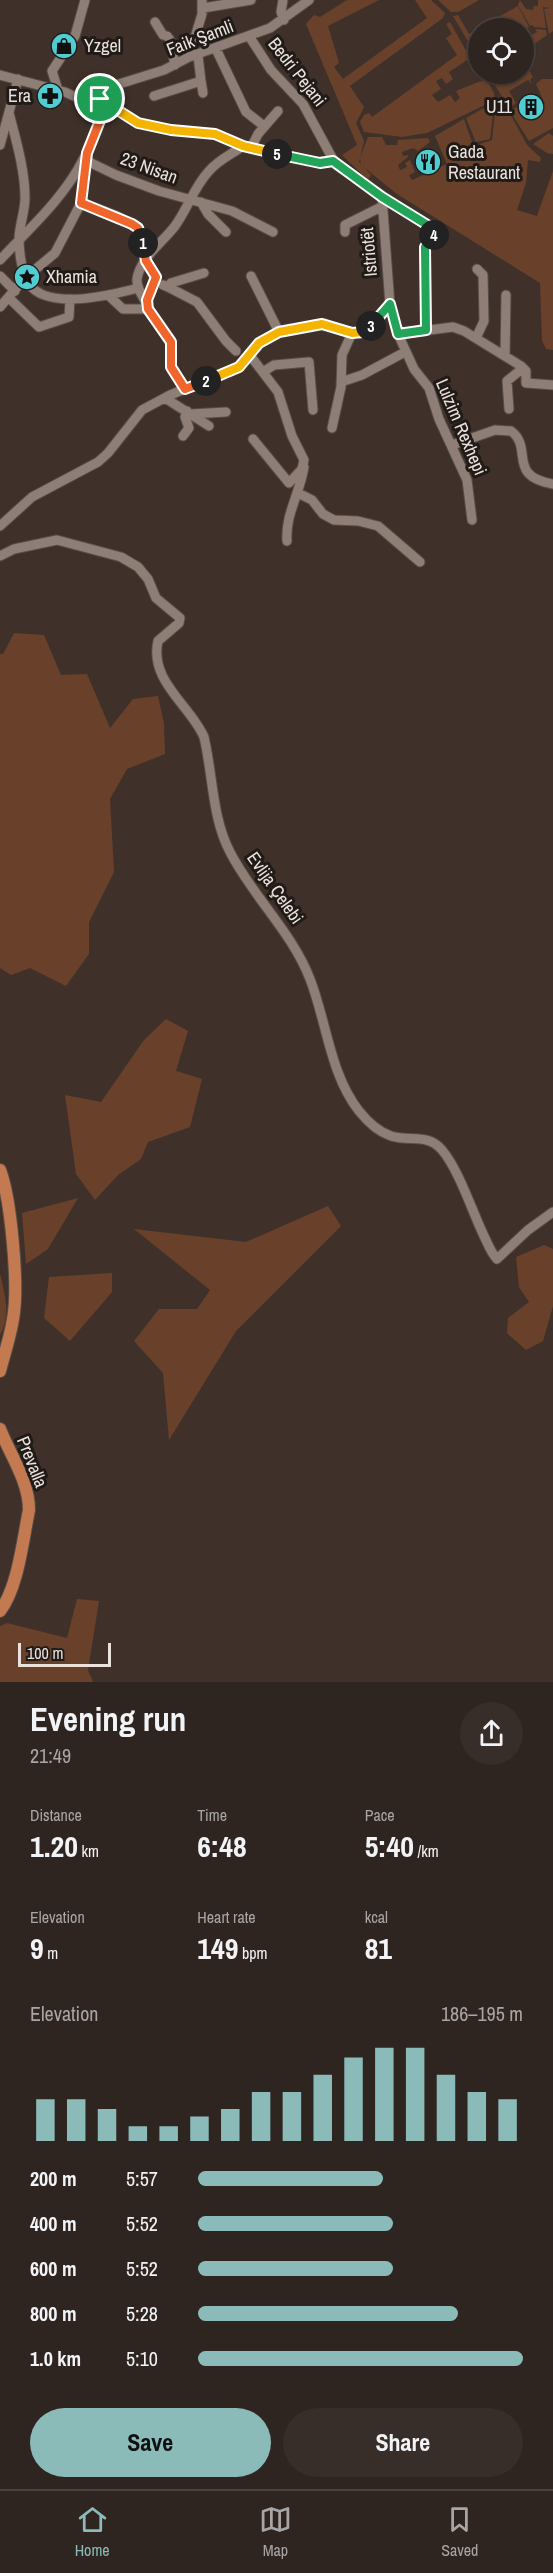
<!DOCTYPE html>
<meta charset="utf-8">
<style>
body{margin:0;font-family:"Archivo Narrow",sans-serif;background:#372d29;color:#f1f3f6;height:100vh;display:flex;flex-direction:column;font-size:22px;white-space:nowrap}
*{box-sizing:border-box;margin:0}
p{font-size:20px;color:#a7a5a5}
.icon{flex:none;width:33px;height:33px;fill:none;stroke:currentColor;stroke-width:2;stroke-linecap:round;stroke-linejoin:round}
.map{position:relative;height:1682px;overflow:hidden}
.sheet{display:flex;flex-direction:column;background:#2f2520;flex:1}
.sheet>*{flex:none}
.fabs{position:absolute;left:468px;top:18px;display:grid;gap:12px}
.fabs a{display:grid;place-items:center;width:66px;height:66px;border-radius:50%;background:#2f2520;box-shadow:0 2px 4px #0004,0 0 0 2px #4a423e;font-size:30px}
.scale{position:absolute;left:18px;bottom:15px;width:93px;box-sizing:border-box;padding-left:6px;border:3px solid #ebe2dd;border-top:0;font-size:16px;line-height:21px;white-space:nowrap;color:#ebe2dd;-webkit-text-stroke:4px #211b18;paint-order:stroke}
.pin{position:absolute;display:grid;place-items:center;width:51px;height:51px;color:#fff;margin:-26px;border:3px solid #fff;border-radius:50%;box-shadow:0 2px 6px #0007}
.km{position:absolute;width:30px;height:30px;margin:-15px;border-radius:50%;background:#222;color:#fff;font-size:16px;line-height:30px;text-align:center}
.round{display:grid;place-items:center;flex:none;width:63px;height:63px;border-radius:32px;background:#372d29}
.overview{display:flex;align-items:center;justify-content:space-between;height:102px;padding:0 30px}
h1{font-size:33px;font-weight:700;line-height:45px}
.stats{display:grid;grid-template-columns:repeat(3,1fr);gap:9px;height:102px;padding:6px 30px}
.stats div{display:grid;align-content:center}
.stats b{font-size:30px;font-weight:700}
.stats small{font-size:16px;font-weight:400}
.stats p{font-size:16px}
.chart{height:168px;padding:12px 30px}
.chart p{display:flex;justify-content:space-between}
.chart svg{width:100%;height:108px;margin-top:6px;stroke:#8bbbb9;stroke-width:6}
.action{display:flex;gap:12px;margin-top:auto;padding:12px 30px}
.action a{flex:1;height:69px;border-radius:36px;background:#8bbbb9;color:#111;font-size:24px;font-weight:700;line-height:69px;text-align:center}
.action a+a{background:#372d29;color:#f1f3f6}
ul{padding:0 30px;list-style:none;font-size:20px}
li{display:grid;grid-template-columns:96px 72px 1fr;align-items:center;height:45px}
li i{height:15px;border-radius:8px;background:#8bbbb9}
.tabs{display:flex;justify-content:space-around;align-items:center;height:84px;border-top:2px solid #4a423e;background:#2f2520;font-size:16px;color:#a7a5a5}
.tabs a{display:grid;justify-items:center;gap:3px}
.tabs .active{color:#8bbbb9}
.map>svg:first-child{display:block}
.green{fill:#69412b}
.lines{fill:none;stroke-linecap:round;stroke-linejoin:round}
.minor-casing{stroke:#584d48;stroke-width:11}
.major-casing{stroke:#584d48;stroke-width:14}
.minor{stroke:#8e7e76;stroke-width:9}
.major{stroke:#c37a50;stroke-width:12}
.split-1-casing{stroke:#fff;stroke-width:12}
.split-2-casing{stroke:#fff;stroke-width:12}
.split-3-casing{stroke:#fff;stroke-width:12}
.split-4-casing{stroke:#fff;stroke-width:12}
.split-5-casing{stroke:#fff;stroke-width:12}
.split-6-casing{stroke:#fff;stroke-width:12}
.split-1{stroke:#f0652b;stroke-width:8}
.split-2{stroke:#f0652b;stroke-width:8}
.split-3{stroke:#f5b400;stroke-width:8}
.split-4{stroke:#22a559;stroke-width:8}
.split-5{stroke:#22a559;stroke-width:8}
.split-6{stroke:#f5b400;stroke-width:8}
.labels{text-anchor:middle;stroke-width:6;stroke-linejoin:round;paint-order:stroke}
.street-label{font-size:18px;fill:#ebe2dd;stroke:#211b18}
.poi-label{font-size:18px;fill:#ebe2dd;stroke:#211b18;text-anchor:start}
</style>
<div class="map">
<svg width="553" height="1682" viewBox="0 0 553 1682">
<rect width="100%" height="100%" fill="#3f312a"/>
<!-- green -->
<path class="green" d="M347,0H379L328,26L339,63L334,67L343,79L427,18L415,0H431L445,13L443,18L350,86L364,107L356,123L364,141L359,162L371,175L368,180L342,155L357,145L306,24L314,15L320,17Z
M438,0H479L458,12H451Z
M520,0L526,9L533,10L534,6H538V0H553V31L549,34L544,9L550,8L543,7L546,28L534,27L533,25L530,26L518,5Z
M518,6L529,27L524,30L482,28L481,27Z
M458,15L469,34L478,29V37L476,39L478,43V58L453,16Z
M450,22L470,58L449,72L453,79L446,84L442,78L436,81L441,89L432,95L438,102L450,95L455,102L460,98L456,91L486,79L494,93L495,100L427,133L402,137L364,132L360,122L364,115L369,113L372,117L457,55L446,38L452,34L446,24Z
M535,29L546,30L547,35L524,51V39L537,32Z
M524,61L533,77L530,80L532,84L528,80L509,91L516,103L509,108L490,77L495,75L502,85L524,74Z
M542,79H553V128L529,141L510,111L517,107L525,116L545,104L536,84Z
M491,104H494L490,139L476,142L477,145L466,118Z
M496,104L504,106L508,110L527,145L541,158L540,162L528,160L526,183L517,210L537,216L553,171V350L546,349L542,340L540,283L397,194L361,165L360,158L368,137H382L386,145H397L398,140L428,138L430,142L418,151L413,148L402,152L403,156L408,155V157L398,165L400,170L407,167L405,163L410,160L415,172L409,175L412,180L447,164L435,136L464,119L477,157L482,158L486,154L485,150L482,151L480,144L492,140Z
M549,133L553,136V154L547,153L533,144Z
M14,633L44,635L61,675L87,674L110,728L133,699L158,696L164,724L165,754L127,769L110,799L114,872L89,922V954L66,986L30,968L11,975L0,968V654H3Z
M166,1019L188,1031L176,1071L202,1079L190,1127L148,1142L141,1159L118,1175L95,1200L76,1174L65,1095L101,1102L144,1040Z
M78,1198L48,1249L26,1264L22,1213Z
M328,1206L341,1226L236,1331L169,1440L163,1373L134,1341L159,1309H197L210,1290L134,1229L246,1242Z
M544,1245L553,1249V1306L543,1341L526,1350L507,1333L508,1318L529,1302L519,1287L516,1257Z
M112,1273V1292L70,1341L44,1318L49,1277Z
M0,1274C5,1295 11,1315 0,1335Z
M77,1599L99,1601L88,1670L93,1682H0V1626L7,1623L67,1638Z"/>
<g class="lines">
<!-- minor casing -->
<g class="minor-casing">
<path id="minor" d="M283,0L281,12L284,20
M203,8L251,0
M155,22L163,35L167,36L170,40L175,65
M249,36L271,70L303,104L336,165L435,231L425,247L426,330
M216,49L246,112L264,126
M198,56L201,81
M189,57L202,14V0
M0,75L65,92L80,99H100
M58,90L52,71L75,36L85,0
M154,96L201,81L203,93
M100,99L138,123L171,130L215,134L243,146L316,162L333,161
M100,99L119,84L164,70L189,57L270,28L309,0
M9,113C16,140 25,170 25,198C25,212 19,226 19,239C19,252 22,274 29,284C48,311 112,295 138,288
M0,145L18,79
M251,148L258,134L278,111
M87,161L116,175L159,191L232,211L273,232
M382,197L390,305L398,334L414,369L429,388L439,419L467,480L472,520
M201,202L208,214L226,232
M81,203L117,216L138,228L142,235L146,261L156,277L147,300
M345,232V225L381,207
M0,260C30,228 64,198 84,158
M0,276L15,291
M251,276L279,332
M163,285L168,287L171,283L204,273
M168,287L197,302L226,341L236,351
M108,295L123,309H148L171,342V367L185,389
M9,298L39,327L69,317L70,299
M0,307L25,278L55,253L81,203L87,153L103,113L100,99
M148,309C146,299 136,290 137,279C140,258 163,242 175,226C188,208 194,187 209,171C218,160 232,154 243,146
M398,334L453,327L464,331L521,366L526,371V383L553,385
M476,338L484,321L483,275L477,269
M249,354L278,392L292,436L304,460L302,469L289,483L253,439
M505,356L506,295
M263,372L274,365L309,362L313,410
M341,382L362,375L405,352
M165,398L209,426
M509,409L507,381L523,368
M191,414L226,412
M332,428L341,387L342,355L352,333
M183,436L189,428L185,417L187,411
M452,445L495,430L511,431C534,448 506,476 553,484
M298,493L312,500L323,514L334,520L358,521L378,526L420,562
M0,526L32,497L98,462L108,453L142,410L170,395L239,367L259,343L279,332L322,324L352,333L363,332L372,326L390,305
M287,541C285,515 300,493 304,467
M0,556L14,549L57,540L121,557L138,567L148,579L156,598L180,618L179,623L158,641C149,681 190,705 204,737C213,775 212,818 230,852C253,897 292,932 310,979C327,1023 330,1074 359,1111C367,1121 379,1132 391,1136C410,1142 428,1133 442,1150C459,1170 472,1211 484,1236C488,1244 491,1253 497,1259L528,1230L553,1212"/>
</g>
<!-- major casing -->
<g class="major-casing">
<path id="major" d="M0,1170C11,1199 18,1281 14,1312C12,1332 5,1351 0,1371
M0,1429C10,1455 29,1481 29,1510C23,1539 18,1588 0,1611"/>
</g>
<!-- minor -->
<use href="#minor" class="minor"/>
<!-- major -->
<use href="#major" class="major"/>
</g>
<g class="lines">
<!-- split-1 casing -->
<g class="split-1-casing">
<path id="split-1" d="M100,99L103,113L87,153L81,203L132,224L138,228L143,243"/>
</g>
<!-- split-2 casing -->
<g class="split-2-casing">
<path id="split-2" d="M143,243L146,261L156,277L147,300L148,309L171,342V367L185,389L206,381"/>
</g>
<!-- split-3 casing -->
<g class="split-3-casing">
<path id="split-3" d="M206,381L239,367L259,343L279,332L322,324L352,333L363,332L371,326"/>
</g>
<!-- split-4 casing -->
<g class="split-4-casing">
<path id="split-4" d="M371,326L390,304L398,334L426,330L425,247L434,235"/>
</g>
<!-- split-5 casing -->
<g class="split-5-casing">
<path id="split-5" d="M277,154L320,163L333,161L382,197L429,226L435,231L434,235"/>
</g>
<!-- split-6 casing -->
<g class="split-6-casing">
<path id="split-6" d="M100,99L138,123L171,130L215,134L243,146L277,154"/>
</g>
<!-- split-1 -->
<use href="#split-1" class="split-1"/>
<!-- split-2 -->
<use href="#split-2" class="split-2"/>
<!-- split-3 -->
<use href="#split-3" class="split-3"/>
<!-- split-4 -->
<use href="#split-4" class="split-4"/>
<!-- split-5 -->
<use href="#split-5" class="split-5"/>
<!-- split-6 -->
<use href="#split-6" class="split-6"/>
</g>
<!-- icons -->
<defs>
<g id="shop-disc" transform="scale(1.35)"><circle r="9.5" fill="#51ccd1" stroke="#211b18"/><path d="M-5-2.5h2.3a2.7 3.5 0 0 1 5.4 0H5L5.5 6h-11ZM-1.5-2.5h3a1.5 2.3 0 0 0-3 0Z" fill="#111"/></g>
<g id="pharmacy-disc" transform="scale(1.35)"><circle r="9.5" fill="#51ccd1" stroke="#211b18"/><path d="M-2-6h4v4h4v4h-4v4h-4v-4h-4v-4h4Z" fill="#111"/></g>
<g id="building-disc" transform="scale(1.35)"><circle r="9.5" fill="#51ccd1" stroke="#211b18"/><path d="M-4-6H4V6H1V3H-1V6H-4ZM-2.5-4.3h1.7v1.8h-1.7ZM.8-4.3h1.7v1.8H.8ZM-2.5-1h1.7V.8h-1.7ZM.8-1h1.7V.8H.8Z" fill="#111"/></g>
<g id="restaurant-disc" transform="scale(1.35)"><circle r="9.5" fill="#51ccd1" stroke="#211b18"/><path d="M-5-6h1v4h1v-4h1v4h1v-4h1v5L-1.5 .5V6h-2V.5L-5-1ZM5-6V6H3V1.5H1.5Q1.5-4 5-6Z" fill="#111"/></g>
<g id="sight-disc" transform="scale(1.35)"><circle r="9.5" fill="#51ccd1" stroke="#211b18"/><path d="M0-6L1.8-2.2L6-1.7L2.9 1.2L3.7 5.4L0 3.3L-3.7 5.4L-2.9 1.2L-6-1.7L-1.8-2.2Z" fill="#111"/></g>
</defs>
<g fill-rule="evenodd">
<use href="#shop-disc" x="64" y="46"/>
<use href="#pharmacy-disc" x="50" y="96"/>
<use href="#building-disc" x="531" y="107"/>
<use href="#restaurant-disc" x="428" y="162"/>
<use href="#sight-disc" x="27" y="277"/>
</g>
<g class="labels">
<!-- street labels -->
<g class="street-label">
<text transform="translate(200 38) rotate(-21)" y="6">Faik Şamli</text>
<text transform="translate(297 72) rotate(52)" y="6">Bedri Pejani</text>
<text transform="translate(149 168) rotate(20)" y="6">23 Nisan</text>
<text transform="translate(369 252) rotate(-95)" y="6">Istriotët</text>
<text transform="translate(461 427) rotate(67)" y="6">Lulzim Rexhepi</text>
<text transform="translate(275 888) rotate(55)" y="6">Evlija Çelebi</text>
<text transform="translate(32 1462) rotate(68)" y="6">Prevalla</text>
</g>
<!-- poi labels -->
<g class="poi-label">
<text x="84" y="52">Yzgel</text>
<text x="31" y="102" text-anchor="end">Era</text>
<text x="512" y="113" text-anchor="end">U11</text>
<text x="448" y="158">Gada<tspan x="448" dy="21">Restaurant</tspan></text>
<text x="46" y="283">Xhamia</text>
</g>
</g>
</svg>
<div class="fabs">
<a><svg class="icon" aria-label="locate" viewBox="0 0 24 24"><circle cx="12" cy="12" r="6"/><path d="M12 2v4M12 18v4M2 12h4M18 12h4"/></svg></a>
</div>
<div class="scale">100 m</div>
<div class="pin" style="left:100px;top:99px;background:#1e9e55"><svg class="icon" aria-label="arrive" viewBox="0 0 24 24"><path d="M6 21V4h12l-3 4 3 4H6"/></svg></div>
<b class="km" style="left:143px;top:243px">1</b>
<b class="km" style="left:206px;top:381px">2</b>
<b class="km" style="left:371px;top:326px">3</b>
<b class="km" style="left:434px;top:235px">4</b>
<b class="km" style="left:277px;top:154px">5</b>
</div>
<section class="sheet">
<div class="overview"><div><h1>Evening run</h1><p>21:49</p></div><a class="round"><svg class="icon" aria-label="share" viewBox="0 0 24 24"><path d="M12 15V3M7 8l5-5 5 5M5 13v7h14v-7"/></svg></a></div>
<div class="stats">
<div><p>Distance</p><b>1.20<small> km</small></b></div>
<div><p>Time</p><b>6:48</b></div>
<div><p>Pace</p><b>5:40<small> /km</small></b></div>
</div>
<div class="stats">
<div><p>Elevation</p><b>9<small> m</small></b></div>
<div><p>Heart rate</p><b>149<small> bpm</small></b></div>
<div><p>kcal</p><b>81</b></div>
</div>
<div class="chart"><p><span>Elevation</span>186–195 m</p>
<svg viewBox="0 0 160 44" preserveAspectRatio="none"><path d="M5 44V27M15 44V27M25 44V31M35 44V38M45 44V38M55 44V34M65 44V31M75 44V24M85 44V24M95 44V17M105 44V10M115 44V6M125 44V6M135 44V17M145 44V24M155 44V27"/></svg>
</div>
<ul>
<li><b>200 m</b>5:57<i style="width:57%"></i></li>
<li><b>400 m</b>5:52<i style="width:60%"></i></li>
<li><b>600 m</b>5:52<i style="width:60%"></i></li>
<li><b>800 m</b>5:28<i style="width:80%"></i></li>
<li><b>1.0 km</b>5:10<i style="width:100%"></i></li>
</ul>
<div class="action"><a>Save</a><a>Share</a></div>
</section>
<nav class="tabs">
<a class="active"><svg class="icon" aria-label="home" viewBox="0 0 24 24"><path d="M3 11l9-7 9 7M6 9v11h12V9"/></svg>Home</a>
<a><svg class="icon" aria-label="map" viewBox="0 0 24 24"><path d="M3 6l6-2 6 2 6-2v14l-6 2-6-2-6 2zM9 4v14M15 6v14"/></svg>Map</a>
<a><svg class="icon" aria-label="saved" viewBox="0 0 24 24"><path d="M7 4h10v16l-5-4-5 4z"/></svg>Saved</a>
</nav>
